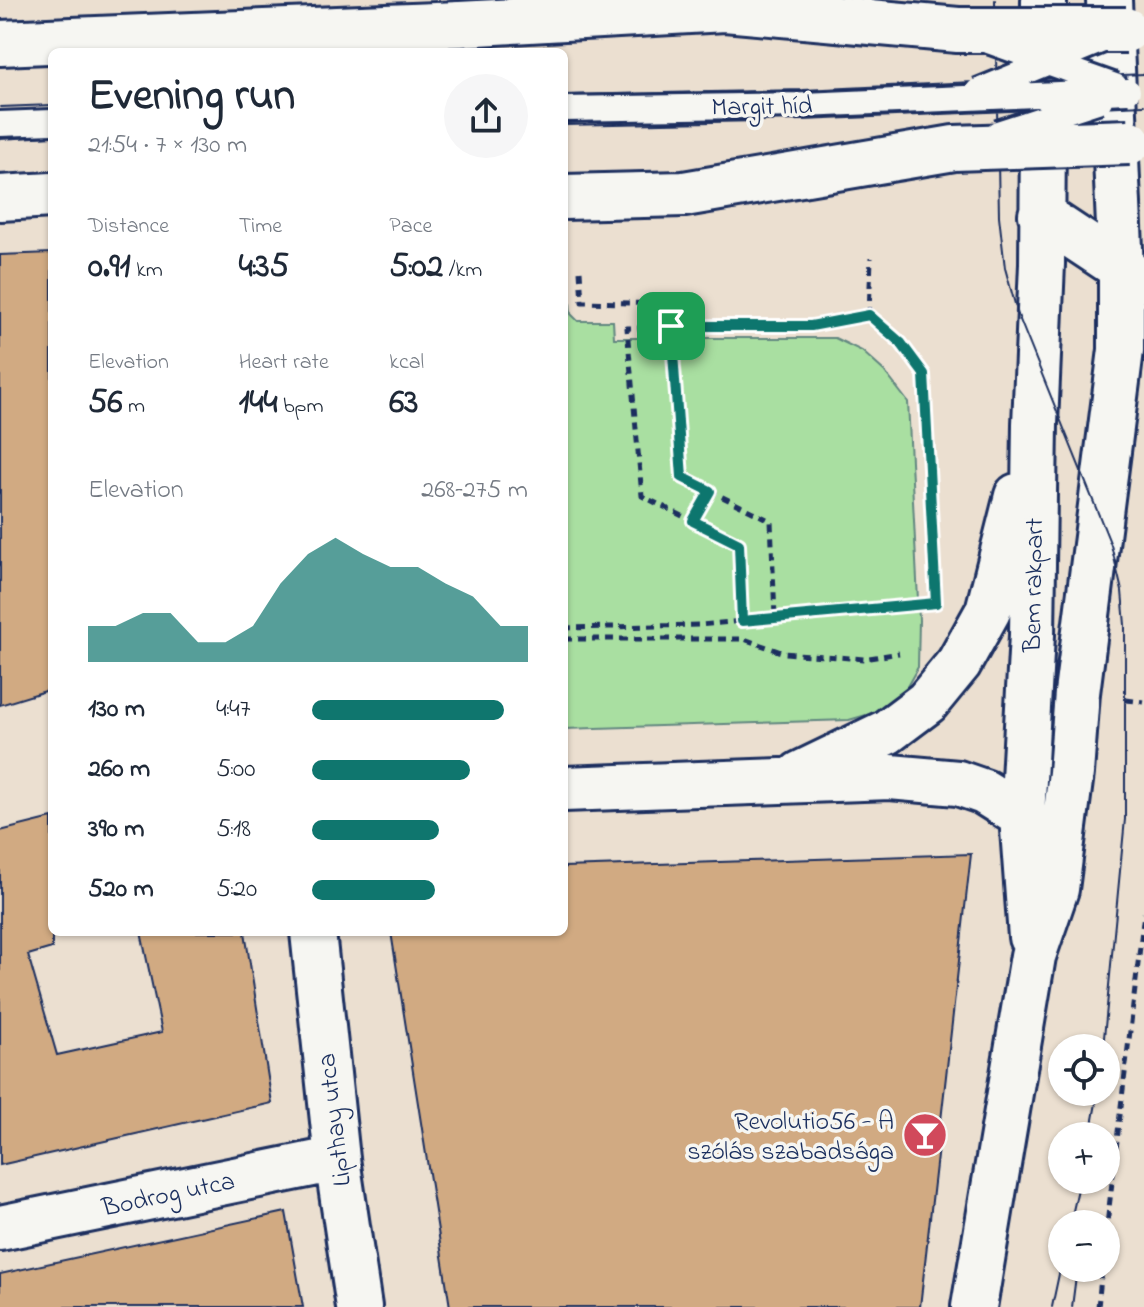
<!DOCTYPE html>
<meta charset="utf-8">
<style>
body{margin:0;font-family:"Indie Flower",sans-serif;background:#f6f6f7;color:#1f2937;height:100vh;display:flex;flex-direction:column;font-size:30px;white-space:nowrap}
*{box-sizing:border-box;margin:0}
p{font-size:26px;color:#747a83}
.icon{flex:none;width:44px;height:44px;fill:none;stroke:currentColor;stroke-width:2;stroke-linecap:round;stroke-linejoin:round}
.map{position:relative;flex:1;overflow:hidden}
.side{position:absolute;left:48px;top:48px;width:520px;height:888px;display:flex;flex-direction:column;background:#fff;border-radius:12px;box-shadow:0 2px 6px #0004}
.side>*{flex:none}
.buttons{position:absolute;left:1048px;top:1034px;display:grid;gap:16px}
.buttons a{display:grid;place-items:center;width:72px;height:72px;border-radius:50%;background:#fff;box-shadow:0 2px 6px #0004;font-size:40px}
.pin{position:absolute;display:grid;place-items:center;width:68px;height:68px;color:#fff;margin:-34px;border-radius:16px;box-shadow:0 4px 12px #0006}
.round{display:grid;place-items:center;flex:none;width:84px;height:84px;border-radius:42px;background:#f6f6f7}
.summary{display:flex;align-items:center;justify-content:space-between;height:136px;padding:0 40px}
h1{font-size:44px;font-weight:700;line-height:60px}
.stats{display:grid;grid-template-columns:repeat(3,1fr);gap:12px;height:136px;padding:8px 40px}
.stats div{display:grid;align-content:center}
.stats b{font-size:34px;font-weight:700}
.stats small{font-size:22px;font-weight:400}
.stats p{font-size:22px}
.chart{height:224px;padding:16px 40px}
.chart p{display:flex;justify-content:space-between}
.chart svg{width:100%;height:144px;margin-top:8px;fill:#0f766e;opacity:.7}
ul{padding:0 40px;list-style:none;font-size:26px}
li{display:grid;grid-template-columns:128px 96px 1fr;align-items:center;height:60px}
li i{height:20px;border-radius:10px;background:#0f766e}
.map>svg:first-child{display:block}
.green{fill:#a9dfa1;stroke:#628780;stroke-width:2}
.building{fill:#d1aa82;stroke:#1b2f5e;stroke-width:2}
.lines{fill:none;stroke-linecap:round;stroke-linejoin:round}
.service-casing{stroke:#1b2f5e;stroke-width:30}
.minor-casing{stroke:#1b2f5e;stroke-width:50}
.secondary-casing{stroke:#1b2f5e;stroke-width:50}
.path{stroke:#1b2f5e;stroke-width:5;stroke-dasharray:8 6;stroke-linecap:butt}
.service{stroke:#f6f6f2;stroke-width:24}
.minor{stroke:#f6f6f2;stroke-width:44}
.secondary{stroke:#f6f6f2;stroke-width:44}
.tram{stroke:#1b2f5e;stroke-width:2}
.service-bridge-casing{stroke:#1b2f5e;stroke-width:30;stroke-linecap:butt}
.secondary-bridge-casing{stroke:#1b2f5e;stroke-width:50;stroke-linecap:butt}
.service-bridge{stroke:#f6f6f2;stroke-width:24}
.secondary-bridge{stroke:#f6f6f2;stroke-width:44}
.route-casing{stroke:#fff;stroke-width:16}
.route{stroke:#0f766e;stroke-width:10}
.labels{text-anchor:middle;stroke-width:7;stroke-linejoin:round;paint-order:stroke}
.street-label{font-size:26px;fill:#1b2f5e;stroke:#f6f6f2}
.poi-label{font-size:26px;fill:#1b2f5e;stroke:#f6f6f2;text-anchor:end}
</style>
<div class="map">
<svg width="1144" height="1307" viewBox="0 0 1144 1307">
<rect width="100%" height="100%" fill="#ebdfd0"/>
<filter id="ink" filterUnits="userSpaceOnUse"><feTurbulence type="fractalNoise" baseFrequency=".0125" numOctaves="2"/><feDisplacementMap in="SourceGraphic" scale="16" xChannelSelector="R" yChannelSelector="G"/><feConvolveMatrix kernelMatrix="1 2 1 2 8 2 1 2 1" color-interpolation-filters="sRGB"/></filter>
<g filter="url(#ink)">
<!-- green -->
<path class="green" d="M564,292H569L571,314L578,321H613L614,338H835L862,351L884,371L908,402L919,620L918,667L905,690L880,711L849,720L564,729Z"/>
<!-- building -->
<path class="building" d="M52,253V689L0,705V255Z
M52,818V948L28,955L57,1055L162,1032L141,932H245L272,1103L0,1165V831Z
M971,854L920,1307H450L391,932H564V867Z
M286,1212L303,1307H0V1274Z"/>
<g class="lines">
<!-- service casing -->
<g class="service-casing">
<path id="service" d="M0,124L52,122"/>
</g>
<!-- minor casing -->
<g class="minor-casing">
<path id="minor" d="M313,932L337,1159L359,1307
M0,1228L337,1159"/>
</g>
<!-- secondary casing -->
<g class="secondary-casing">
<path id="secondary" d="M0,43L460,24
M0,198L52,195
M1041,215L1139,280
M800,774L887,732L927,702L959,663L988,611L1017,496
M564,789L890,777L958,783L984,792L1022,816L1033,839
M1031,937L1022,816L1032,635L1035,424L1042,264L1044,0
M974,1307L1033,956L1056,889L1071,773L1077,693L1121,350V271L1109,0"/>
</g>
<!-- path -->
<path class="path" d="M580,271L582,302L672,304L679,326
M869,315L901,343L924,374L936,600
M869,315L871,258
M671,326L682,477L771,521L775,617
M693,521L710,491
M742,621L739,544L642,496L627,328L811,326L869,315
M564,628L700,625L934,603
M564,639H744L784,653L864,659L899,653
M1126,700L1144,702
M1106,1233L1144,913
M1098,1307L1102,1268"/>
<!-- service -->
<use href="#service" class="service"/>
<!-- minor -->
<use href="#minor" class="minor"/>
<!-- secondary -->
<use href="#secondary" class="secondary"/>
<!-- tram -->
<path class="tram" d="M995,0L999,216L1005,268L1018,315L1111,545L1122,591L1125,625V819L1103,1048
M564,95L803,90L1144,74
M0,107L52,105
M564,125L804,120L1144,105
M0,139L52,136
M1090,1136L1098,1092
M1070,1224L1080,1180
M1052,1307L1062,1260
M1072,1307L1077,1268"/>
<!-- service-bridge casing -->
<g class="service-bridge-casing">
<path id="service-bridge" d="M991,42L1115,86
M978,91L1103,40
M564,109L804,105L1128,91
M998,133L1100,100"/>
</g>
<!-- secondary-bridge casing -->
<g class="secondary-bridge-casing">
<path id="secondary-bridge" d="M460,24L725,9L958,30H1126
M564,197L684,194L954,148L1129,142"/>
</g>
<!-- service-bridge -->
<use href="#service-bridge" class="service-bridge"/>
<!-- secondary-bridge -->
<use href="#secondary-bridge" class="secondary-bridge"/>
</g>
</g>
<g class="lines" filter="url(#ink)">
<!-- route casing -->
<g class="route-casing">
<path id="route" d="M869,315L901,343L924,374L936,603L742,621L739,544L693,521L710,491L682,477L671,326H811Z"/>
</g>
<!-- route -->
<use href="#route" class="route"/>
</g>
<!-- icons -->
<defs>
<g id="bar-disc" transform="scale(2.3)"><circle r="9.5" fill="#d1495b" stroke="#f6f6f2"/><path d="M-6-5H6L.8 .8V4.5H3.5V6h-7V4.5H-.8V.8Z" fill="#fff"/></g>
</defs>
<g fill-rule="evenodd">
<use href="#bar-disc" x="925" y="1135"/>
</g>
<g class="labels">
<!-- street labels -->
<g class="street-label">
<text transform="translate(762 105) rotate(-1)" y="9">Margit híd</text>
<text transform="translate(1032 585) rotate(-89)" y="9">Bem rakpart</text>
<text transform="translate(333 1120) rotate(-97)" y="9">Lipthay utca</text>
<text transform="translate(168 1193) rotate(-12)" y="9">Bodrog utca</text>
</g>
<!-- poi labels -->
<g class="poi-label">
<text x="894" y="1129">Revolutio56 - A<tspan x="894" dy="30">szólás szabadsága</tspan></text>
</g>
</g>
</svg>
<div class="buttons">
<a><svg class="icon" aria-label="locate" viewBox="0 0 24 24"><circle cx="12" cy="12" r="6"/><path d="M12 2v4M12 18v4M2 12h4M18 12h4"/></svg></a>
<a>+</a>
<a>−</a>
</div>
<div class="pin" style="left:671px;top:326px;background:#1e9e55"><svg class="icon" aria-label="arrive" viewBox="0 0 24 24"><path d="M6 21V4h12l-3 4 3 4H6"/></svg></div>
<section class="side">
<div class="summary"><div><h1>Evening run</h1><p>21:54 · 7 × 130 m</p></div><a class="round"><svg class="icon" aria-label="share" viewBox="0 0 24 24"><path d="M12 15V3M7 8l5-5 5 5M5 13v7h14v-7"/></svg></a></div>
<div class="stats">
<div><p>Distance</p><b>0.91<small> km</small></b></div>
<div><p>Time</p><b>4:35</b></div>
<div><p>Pace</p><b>5:02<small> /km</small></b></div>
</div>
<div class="stats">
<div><p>Elevation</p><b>56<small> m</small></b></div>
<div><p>Heart rate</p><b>144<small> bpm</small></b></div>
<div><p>kcal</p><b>63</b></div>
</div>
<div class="chart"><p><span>Elevation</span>268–275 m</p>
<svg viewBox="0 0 160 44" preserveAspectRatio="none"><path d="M0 44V33L10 33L20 29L30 29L40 38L50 38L60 33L70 20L80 11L90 6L100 11L110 15L120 15L130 20L140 24L150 33L160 33V44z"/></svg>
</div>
<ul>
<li><b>130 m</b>4:47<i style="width:89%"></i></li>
<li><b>260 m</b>5:00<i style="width:73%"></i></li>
<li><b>390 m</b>5:18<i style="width:59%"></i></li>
<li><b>520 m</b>5:20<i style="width:57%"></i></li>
</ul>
</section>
</div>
